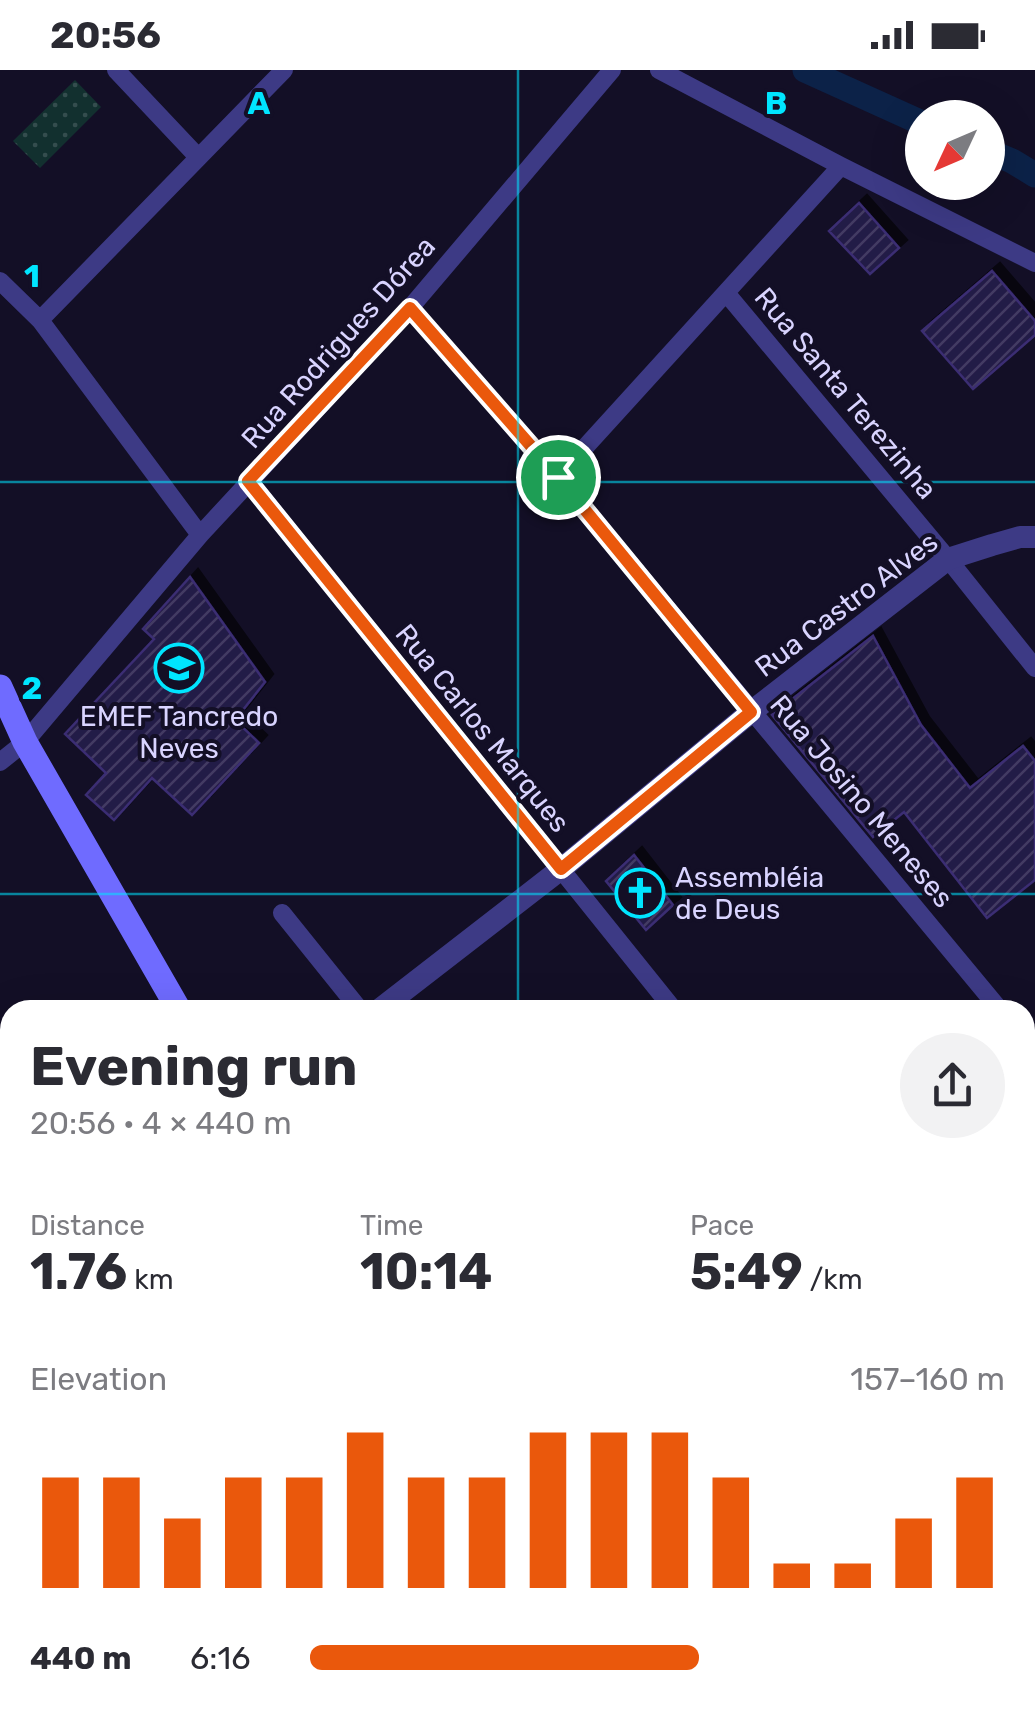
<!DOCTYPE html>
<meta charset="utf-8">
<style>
body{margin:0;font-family:Rubik,sans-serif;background:#f2f2f3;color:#2b2b33;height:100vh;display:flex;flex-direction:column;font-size:38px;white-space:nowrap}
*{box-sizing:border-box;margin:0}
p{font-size:32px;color:#7c7c81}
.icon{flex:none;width:55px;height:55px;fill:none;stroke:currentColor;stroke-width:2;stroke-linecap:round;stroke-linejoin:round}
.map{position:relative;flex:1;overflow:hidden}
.details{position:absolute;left:0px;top:930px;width:1035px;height:718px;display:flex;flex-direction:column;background:#fff;border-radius:30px 30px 0 0;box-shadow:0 10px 40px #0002}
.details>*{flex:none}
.needle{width:65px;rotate:226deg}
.tools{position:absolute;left:905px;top:30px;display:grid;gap:20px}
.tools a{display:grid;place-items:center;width:100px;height:100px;border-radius:50%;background:#fff;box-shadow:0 10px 40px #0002;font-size:50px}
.pin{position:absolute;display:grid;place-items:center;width:85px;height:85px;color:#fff;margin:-42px;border:5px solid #fff;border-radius:50%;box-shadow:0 2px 10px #0007}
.round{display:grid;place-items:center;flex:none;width:105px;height:105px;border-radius:52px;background:#f2f2f3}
.summary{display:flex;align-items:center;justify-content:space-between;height:170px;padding:0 30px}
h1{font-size:55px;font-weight:700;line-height:75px}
.figures{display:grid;grid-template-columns:repeat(3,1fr);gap:15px;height:170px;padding:10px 30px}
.figures div{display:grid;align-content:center}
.figures b{font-size:50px;font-weight:700}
.figures small{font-size:28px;font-weight:400}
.figures p{font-size:28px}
.chart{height:280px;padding:20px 30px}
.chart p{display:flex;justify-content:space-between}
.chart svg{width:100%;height:180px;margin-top:10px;stroke:#ea580c;stroke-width:6}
ul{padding:0 30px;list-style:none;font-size:32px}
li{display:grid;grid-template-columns:160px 120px 1fr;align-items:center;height:75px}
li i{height:25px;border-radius:12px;background:#ea580c}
.status{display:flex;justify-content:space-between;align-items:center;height:70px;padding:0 50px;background:#fff;direction:ltr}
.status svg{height:28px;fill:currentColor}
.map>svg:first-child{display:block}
.grass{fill:url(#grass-dots)}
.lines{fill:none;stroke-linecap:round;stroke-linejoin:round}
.canal{stroke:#0c2248;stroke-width:25}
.building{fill:url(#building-hatch);stroke:#3b2d73;stroke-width:2.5;filter:url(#shadow)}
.minor{stroke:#3d3a85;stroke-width:18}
.tertiary{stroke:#3d3a85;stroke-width:22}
.secondary{stroke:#6f6bff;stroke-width:25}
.route-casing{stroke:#fff;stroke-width:20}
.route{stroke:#ea580c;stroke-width:12}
.grid{fill:none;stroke:#00e5ff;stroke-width:2.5;stroke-opacity:0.55}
.labels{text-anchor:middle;stroke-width:8;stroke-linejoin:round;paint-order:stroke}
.street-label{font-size:28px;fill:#d9d4ff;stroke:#130f26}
.poi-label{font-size:28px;fill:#d9d4ff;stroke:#130f26}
.grid-label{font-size:32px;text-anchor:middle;font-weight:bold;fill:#00e5ff;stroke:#130f26;stroke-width:8;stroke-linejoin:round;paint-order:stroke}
</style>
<div class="status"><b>20:56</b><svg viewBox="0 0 49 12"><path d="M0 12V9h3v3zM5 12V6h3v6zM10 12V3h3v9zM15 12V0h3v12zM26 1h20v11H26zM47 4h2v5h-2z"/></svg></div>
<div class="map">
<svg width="1035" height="1647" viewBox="0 0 1035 1647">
<defs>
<pattern id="grass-dots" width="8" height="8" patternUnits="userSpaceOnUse" patternTransform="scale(2.5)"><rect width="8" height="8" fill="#12302f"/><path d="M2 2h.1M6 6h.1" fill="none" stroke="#344d4e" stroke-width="1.8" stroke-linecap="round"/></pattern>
<pattern id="building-hatch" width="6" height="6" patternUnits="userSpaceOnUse" patternTransform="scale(2.5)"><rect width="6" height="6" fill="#241b47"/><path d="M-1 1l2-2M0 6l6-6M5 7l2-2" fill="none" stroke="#433b63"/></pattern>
<filter id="shadow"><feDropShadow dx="8" dy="-8" stdDeviation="0" flood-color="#0009"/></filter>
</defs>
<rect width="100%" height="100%" fill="#130f26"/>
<!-- grass -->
<path class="grass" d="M75,10L101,37L40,98L13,71Z"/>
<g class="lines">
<!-- canal -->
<path class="canal" d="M805,0L922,53
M988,81L1012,91L1035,105"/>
</g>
<!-- building -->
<path class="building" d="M859,133L899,178L870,204L829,161Z
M992,201L1035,251V265L973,319L922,261Z
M190,507L265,612L235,650L259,673L192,745L152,708L114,750L86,725L106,703L65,664L154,569L143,559Z
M873,566L921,655L970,718L1023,676L1035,691V810L987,848L904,742L873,767L772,645Z
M634,785L673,835L646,860L606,811Z"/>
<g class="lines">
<!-- minor -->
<path class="minor" d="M116,0L198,87
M659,0L841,96L1035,193
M0,211L40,250L200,465
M727,224L948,489L1035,598
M410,238L558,407L1000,940
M40,250L284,0
M558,407L841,96
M249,411L674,940
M0,692L25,672L200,465L410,238L612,0
M282,843L360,940
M1025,971L1035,984
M0,1187L10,1182
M1025,1379L1035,1391
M0,1434L10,1451
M1025,1614L1035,1610
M117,1638L123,1647
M2,1647L24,1638
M957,1647L977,1638"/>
<!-- tertiary -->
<path class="tertiary" d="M379,940L561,799L751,642L948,489L992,475L1020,467H1035"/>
<!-- secondary -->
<path class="secondary" d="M0,617L25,672L179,940
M596,1638L601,1647"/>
</g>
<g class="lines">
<!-- route casing -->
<g class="route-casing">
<path id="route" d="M410,238L558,407L751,642L561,799L248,411Z"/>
</g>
<!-- route -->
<use href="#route" class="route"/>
</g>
<!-- grid -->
<path class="grid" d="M518,0V940M0,412H1035M0,824H1035M0,1235H10M1025,1235H1035M518,1638V1647"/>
<!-- icons -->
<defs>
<g id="school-ring" transform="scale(2.5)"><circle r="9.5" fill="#130f26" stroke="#00e5ff" stroke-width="1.5"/><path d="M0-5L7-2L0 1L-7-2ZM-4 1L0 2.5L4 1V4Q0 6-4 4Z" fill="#00e5ff"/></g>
<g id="church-ring" transform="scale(2.5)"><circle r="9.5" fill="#130f26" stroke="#00e5ff" stroke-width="1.5"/><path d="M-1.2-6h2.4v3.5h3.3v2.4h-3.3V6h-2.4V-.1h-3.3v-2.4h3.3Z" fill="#00e5ff"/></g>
</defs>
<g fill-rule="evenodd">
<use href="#school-ring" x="179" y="598"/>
<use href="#church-ring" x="640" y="823"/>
</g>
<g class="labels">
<!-- street labels -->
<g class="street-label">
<text transform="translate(338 272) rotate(-48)" y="10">Rua Rodrigues Dórea</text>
<text transform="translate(846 323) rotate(50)" y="10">Rua Santa Terezinha</text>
<text transform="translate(846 534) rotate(-37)" y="10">Rua Castro Alves</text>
<text transform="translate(483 658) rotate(51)" y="10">Rua Carlos Marques</text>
<text transform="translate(862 731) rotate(50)" y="10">Rua Josino Meneses</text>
</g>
<!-- poi labels -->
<g class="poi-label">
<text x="179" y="656">EMEF Tancredo<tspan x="179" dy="32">Neves</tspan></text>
<text x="675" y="817" text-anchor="start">Assembléia<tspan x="675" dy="32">de Deus</tspan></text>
</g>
</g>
<g class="grid-label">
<text x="259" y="44">A</text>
<text x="776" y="44">B</text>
<text x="32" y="217">1</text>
<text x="32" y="629">2</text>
</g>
</svg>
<div class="tools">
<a><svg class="needle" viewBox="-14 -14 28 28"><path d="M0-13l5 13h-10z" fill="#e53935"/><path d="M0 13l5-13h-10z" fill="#7c7c81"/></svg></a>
</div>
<div class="pin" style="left:558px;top:407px;background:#1e9e55"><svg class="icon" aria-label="arrive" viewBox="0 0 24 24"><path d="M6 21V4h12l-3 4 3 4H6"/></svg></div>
<section class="details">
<div class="summary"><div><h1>Evening run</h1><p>20:56 · 4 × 440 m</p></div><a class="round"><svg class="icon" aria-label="share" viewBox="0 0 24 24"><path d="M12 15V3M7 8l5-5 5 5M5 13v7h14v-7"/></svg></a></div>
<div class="figures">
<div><p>Distance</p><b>1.76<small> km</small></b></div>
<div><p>Time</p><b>10:14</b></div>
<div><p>Pace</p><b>5:49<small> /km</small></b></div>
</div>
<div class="chart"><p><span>Elevation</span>157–160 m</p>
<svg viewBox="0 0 160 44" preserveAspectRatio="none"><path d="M5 44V17M15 44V17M25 44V27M35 44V17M45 44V17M55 44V6M65 44V17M75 44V17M85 44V6M95 44V6M105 44V6M115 44V17M125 44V38M135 44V38M145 44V27M155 44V17"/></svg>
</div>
<ul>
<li><b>440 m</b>6:16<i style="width:56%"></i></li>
</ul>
</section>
</div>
